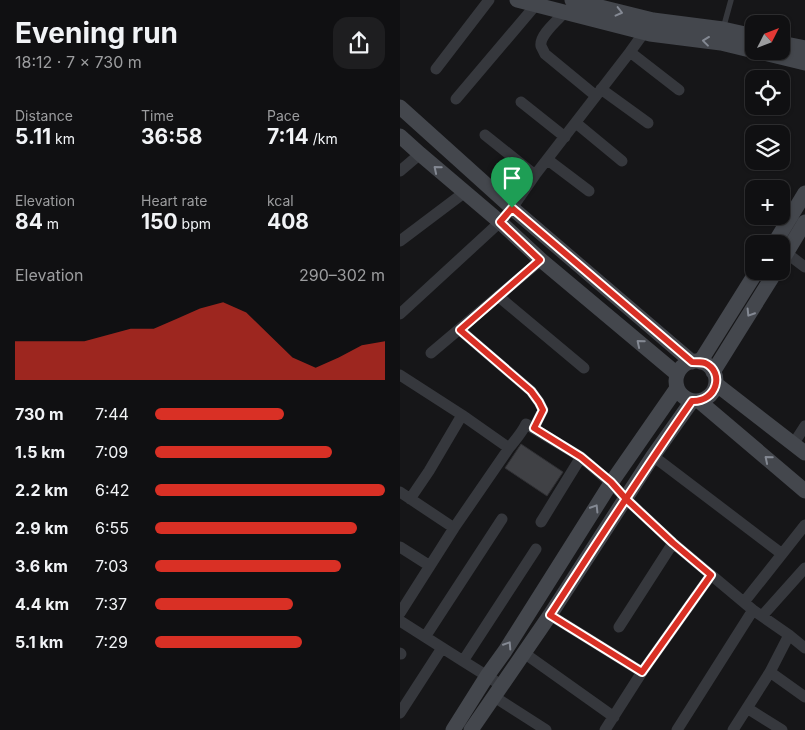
<!DOCTYPE html>
<meta charset="utf-8">
<style>
body{margin:0;font-family:Inter,sans-serif;background:#1e1e20;color:#f1f3f6;height:100vh;display:flex;flex-direction:column;font-size:19px;white-space:nowrap}
*{box-sizing:border-box;margin:0}
p{font-size:16px;color:#9c9d9f}
.icon{flex:none;width:28px;height:28px;fill:none;stroke:currentColor;stroke-width:2;stroke-linecap:round;stroke-linejoin:round}
.map{position:relative;flex:1;overflow:hidden}
.sheet{display:flex;flex-direction:column;background:#101012;width:400px}
.sheet>*{flex:none}
.needle{width:32px;rotate:48deg}
.tools{position:absolute;left:345px;top:15px;display:grid;gap:10px}
.tools a{display:grid;place-items:center;width:45px;height:45px;border-radius:10px;background:#101012;box-shadow:0 1px 4px #0004,0 0 0 1px #303032;font-size:25px}
.pin{position:absolute;display:grid;place-items:center;width:42px;height:42px;color:#fff;margin:-51px -21px;border-radius:50% 50% 50% 0;rotate:-45deg;box-shadow:0 0 5px #0007}
.pin .icon{rotate:45deg}
.round{display:grid;place-items:center;flex:none;width:52px;height:52px;border-radius:15px;background:#1e1e20}
.head{display:flex;align-items:center;justify-content:space-between;height:85px;padding:0 15px}
h1{font-size:28px;font-weight:700;line-height:38px}
.figures{display:grid;grid-template-columns:repeat(3,1fr);gap:8px;height:85px;padding:5px 15px}
.figures div{display:grid;align-content:center}
.figures b{font-size:21px;font-weight:700}
.figures small{font-size:14px;font-weight:400}
.figures p{font-size:14px}
.chart{height:140px;padding:10px 15px}
.chart p{display:flex;justify-content:space-between}
.chart svg{width:100%;height:90px;margin-top:5px;fill:#d93025;opacity:.7}
ul{padding:0 15px;list-style:none;font-size:16px}
li{display:grid;grid-template-columns:80px 60px 1fr;align-items:center;height:38px}
li i{height:12px;border-radius:6px;background:#d93025}
main{display:flex;flex:1;min-height:0}
.map>svg:first-child{display:block}
.building{fill:#404145;stroke:#303034}
.lines{fill:none;stroke-linecap:round;stroke-linejoin:round}
.lane{stroke:#36383d;stroke-width:5.5}
.street{stroke:#36383d;stroke-width:11}
.secondary{stroke:#44474d;stroke-width:15}
.oneway{stroke:#848993}
.route-casing{stroke:#fff;stroke-width:10}
.route{stroke:#d93025;stroke-width:6}
</style>
<main>
<section class="sheet">
<div class="head"><div><h1>Evening run</h1><p>18:12 · 7 × 730 m</p></div><a class="round"><svg class="icon" aria-label="share" viewBox="0 0 24 24"><path d="M12 15V3M7 8l5-5 5 5M5 13v7h14v-7"/></svg></a></div>
<div class="figures">
<div><p>Distance</p><b>5.11<small> km</small></b></div>
<div><p>Time</p><b>36:58</b></div>
<div><p>Pace</p><b>7:14<small> /km</small></b></div>
</div>
<div class="figures">
<div><p>Elevation</p><b>84<small> m</small></b></div>
<div><p>Heart rate</p><b>150<small> bpm</small></b></div>
<div><p>kcal</p><b>408</b></div>
</div>
<div class="chart"><p><span>Elevation</span>290–302 m</p>
<svg viewBox="0 0 160 44" preserveAspectRatio="none"><path d="M0 44V25L10 25L20 25L30 25L40 22L50 19L60 19L70 14L80 9L90 6L100 11L110 22L120 33L130 38L140 33L150 27L160 25V44z"/></svg>
</div>
<ul>
<li><b>730 m</b>7:44<i style="width:56%"></i></li>
<li><b>1.5 km</b>7:09<i style="width:77%"></i></li>
<li><b>2.2 km</b>6:42<i style="width:100%"></i></li>
<li><b>2.9 km</b>6:55<i style="width:88%"></i></li>
<li><b>3.6 km</b>7:03<i style="width:81%"></i></li>
<li><b>4.4 km</b>7:37<i style="width:60%"></i></li>
<li><b>5.1 km</b>7:29<i style="width:64%"></i></li>
</ul>
</section>
<div class="map">
<svg width="405" height="730" viewBox="0 0 405 730">
<rect width="100%" height="100%" fill="#161618"/>
<!-- building -->
<path class="building" d="M121,444L163,472L147,496L105,468Z"/>
<g class="lines">
<!-- lane -->
<path class="lane" d="M323,29L331,0"/>
<!-- street -->
<path class="street" d="M165,12C158,20 139,35 141,46C142,48 144,52 145,54L196,96
M230,52L279,90
M36,69L89,0
M201,89L248,123
M56,99L140,0
M121,102L165,137
M176,123L222,161
M85,135L135,175
M148,160L189,191
M0,171L20,154
M0,241L65,192
M381,249L405,267
M98,296L184,368
M0,314L100,222L112,208L135,175L230,52L248,27
M60,330L131,391L139,402L143,410L134,428
M31,353L141,260
M0,375L62,415L109,448
M394,443L405,426
M253,456L382,554
M0,492L54,528
M10,499L29,471L62,415
M141,522L181,457
M0,547L30,566
M344,602L405,525
M0,613L54,528L109,448C115,440 122,433 126,424L181,457L211,483L226,499L273,543L353,610L389,635L405,648
M150,615L242,672
M362,616L405,568
M0,621L63,661L87,676L101,685
M219,627L273,543
M25,637L102,519
M0,653L1,654
M124,653L214,717
M63,661L136,549
M370,672L405,697
M93,696L146,730
M347,708L382,730
M0,713L42,648
M205,730L242,672L311,575
M277,730L353,610
M333,730L370,672L389,635"/>
<!-- secondary -->
<path class="secondary" d="M117,0L250,34L321,43L354,51
M172,0L253,20L323,29L354,36
M381,43L405,48
M356,51L405,63
M0,107L112,208L292,362
M0,136L20,154L100,222L141,260L277,374
M374,244L405,193
M381,262L405,222
M276 381a20 20 0 1 1 40 0a20 20 0 1 1-40 0Z
M300,362L357,271
M313,372L376,271
M316,384L405,453
M299,401L405,491
M53,730L87,676L105,651L211,483L277,388
M71,730L150,615L253,456L292,401"/>
</g>
<!-- one-way arrows -->
<defs><path id="oneway-chevron" d="M-2-3.5L2.5 0L-2 3.5" fill="none" stroke-width="1.6" stroke-linecap="round" stroke-linejoin="round" transform="scale(1.25)"/></defs>
<g class="oneway">
<use href="#oneway-chevron" transform="translate(219 12) rotate(14)"/>
<use href="#oneway-chevron" transform="translate(306 41) rotate(-173)"/>
<use href="#oneway-chevron" transform="translate(37 169) rotate(-140)"/>
<use href="#oneway-chevron" transform="translate(350 313) rotate(122)"/>
<use href="#oneway-chevron" transform="translate(240 343) rotate(-140)"/>
<use href="#oneway-chevron" transform="translate(368 459) rotate(-140)"/>
<use href="#oneway-chevron" transform="translate(195 508) rotate(-58)"/>
<use href="#oneway-chevron" transform="translate(108 645) rotate(-57)"/>
</g>
<g class="lines">
<!-- route casing -->
<g class="route-casing">
<path id="route" d="M112,208L100,222L140,260L60,330L131,391L139,402L143,410L134,428L181,457L211,482L226,499L273,543L311,575L242,672L150,615C197,543 243,471 292,401C317,402 325,372 305,363C301,362 296,362 292,362L112,208"/>
</g>
<!-- route -->
<use href="#route" class="route"/>
</g>
</svg>
<div class="tools">
<a><svg class="needle" viewBox="-14 -14 28 28"><path d="M0-13l5 13h-10z" fill="#e53935"/><path d="M0 13l5-13h-10z" fill="#9c9d9f"/></svg></a>
<a><svg class="icon" aria-label="locate" viewBox="0 0 24 24"><circle cx="12" cy="12" r="6"/><path d="M12 2v4M12 18v4M2 12h4M18 12h4"/></svg></a>
<a><svg class="icon" aria-label="layers" viewBox="0 0 24 24"><path d="M12 4l9 5-9 5-9-5zM3 14l9 5 9-5"/></svg></a>
<a>+</a>
<a>−</a>
</div>
<div class="pin" style="left:112px;top:208px;background:#1e9e55"><svg class="icon" aria-label="arrive" viewBox="0 0 24 24"><path d="M6 21V4h12l-3 4 3 4H6"/></svg></div>
</div>
</main>
